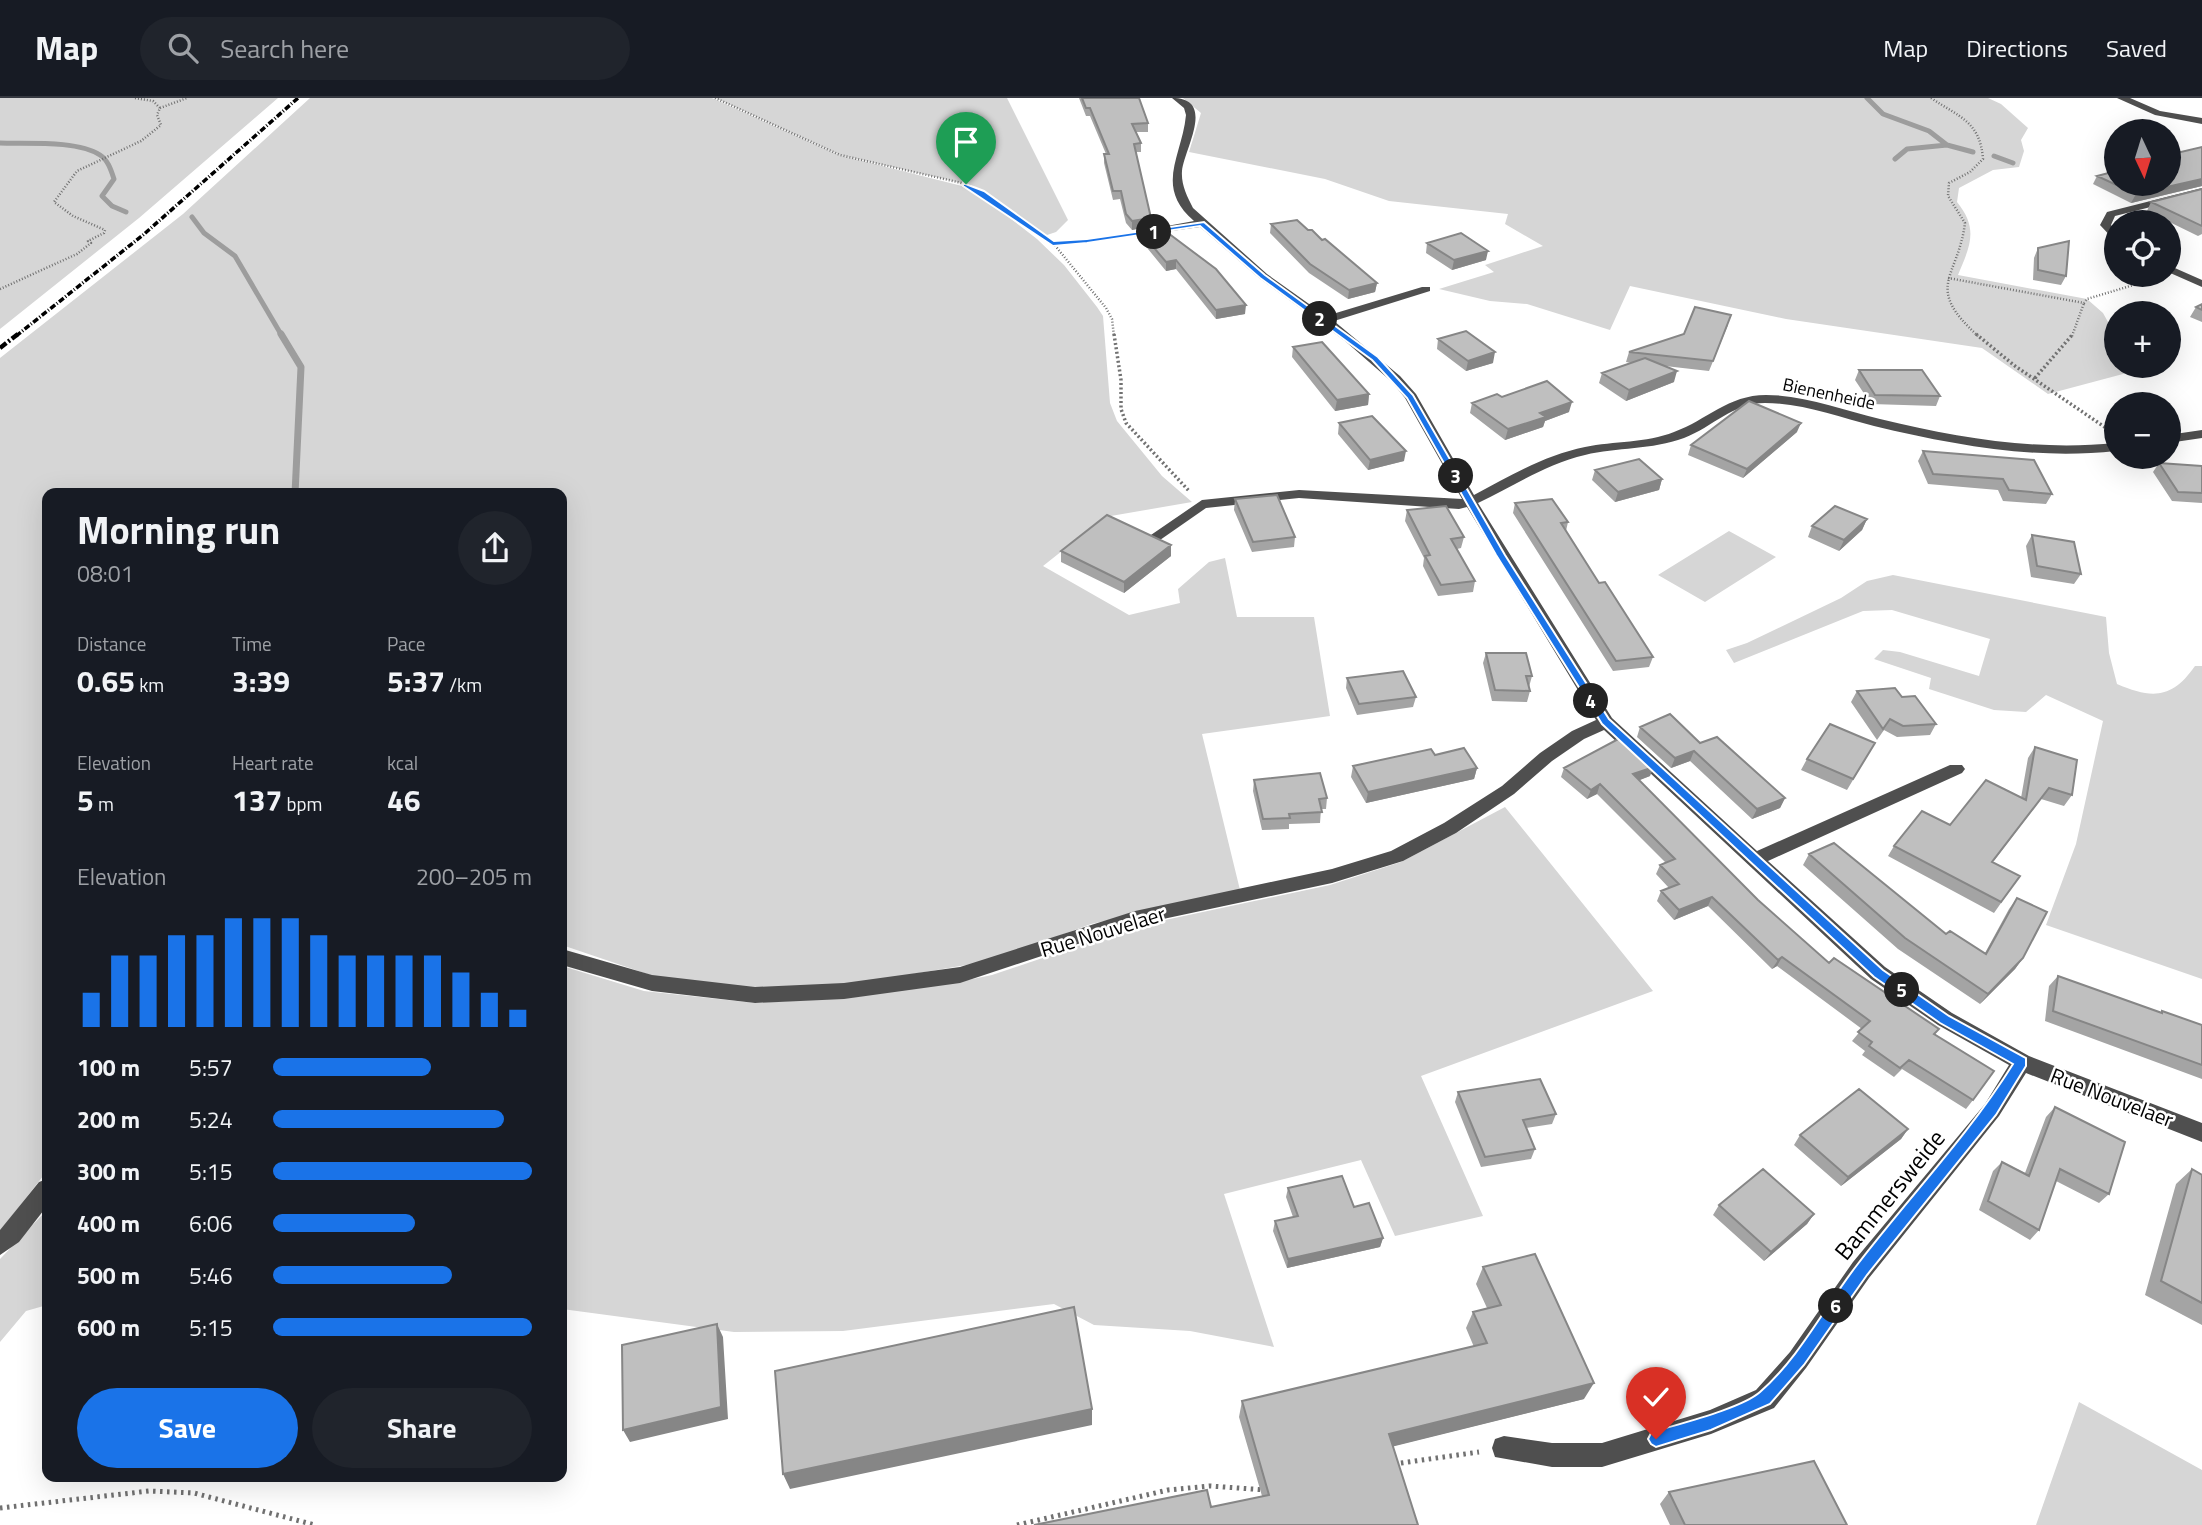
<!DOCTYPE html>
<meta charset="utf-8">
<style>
body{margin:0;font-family:"Titillium Web",sans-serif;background:#20242c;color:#f1f3f6;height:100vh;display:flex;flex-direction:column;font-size:26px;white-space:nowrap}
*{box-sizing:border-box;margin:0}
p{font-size:23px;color:#9ea1a6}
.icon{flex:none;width:38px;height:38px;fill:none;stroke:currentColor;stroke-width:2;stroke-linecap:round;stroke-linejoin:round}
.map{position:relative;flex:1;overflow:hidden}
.panel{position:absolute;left:42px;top:390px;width:525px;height:994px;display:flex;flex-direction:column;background:#171b24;border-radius:14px;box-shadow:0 7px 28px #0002}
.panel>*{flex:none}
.needle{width:46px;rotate:176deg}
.controls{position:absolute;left:2104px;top:21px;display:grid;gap:14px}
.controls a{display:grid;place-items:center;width:77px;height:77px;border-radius:50%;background:#171b24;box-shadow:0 7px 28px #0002;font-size:35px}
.pin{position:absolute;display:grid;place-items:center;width:60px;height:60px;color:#fff;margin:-72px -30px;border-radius:50% 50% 50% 0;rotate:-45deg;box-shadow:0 0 7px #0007}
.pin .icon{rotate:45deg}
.km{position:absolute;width:35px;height:35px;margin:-18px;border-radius:50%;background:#222;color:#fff;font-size:19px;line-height:35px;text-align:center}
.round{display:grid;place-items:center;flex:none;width:74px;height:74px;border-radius:37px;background:#20242c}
.summary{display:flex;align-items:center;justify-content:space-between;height:119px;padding:0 35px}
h1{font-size:38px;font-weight:700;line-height:52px}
.stats{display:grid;grid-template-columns:repeat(3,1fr);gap:10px;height:119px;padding:7px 35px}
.stats div{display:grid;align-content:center}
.stats b{font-size:30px;font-weight:700}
.stats small{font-size:19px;font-weight:400}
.stats p{font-size:19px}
.chart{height:196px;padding:14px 35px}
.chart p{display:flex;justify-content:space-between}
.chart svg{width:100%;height:126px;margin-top:7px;stroke:#1a73e8;stroke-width:6}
.cta{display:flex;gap:14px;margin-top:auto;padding:14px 35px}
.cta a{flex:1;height:80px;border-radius:42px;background:#1a73e8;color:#fff;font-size:28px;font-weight:700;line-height:80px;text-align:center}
.cta a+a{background:#20242c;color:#f1f3f6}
ul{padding:0 35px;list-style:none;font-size:23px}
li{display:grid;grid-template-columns:112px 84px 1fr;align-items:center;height:52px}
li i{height:18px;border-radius:9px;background:#1a73e8}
header{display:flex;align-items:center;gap:42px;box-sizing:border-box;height:98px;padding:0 35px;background:#171b24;border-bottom:2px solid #363941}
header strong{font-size:33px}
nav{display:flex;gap:38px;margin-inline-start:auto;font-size:24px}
.search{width:490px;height:63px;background:#20242c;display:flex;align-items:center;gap:18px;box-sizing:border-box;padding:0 24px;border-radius:38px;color:#9ea1a6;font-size:26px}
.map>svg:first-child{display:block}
.green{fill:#d6d6d6}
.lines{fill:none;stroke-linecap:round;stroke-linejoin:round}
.stream-far1{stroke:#9d9d9d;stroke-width:5}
.stream{stroke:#9d9d9d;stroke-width:7}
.path-far2{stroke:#717171;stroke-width:2.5;stroke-dasharray:1 2;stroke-linecap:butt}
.path-far1{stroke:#717171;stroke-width:3.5;stroke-dasharray:2 2.5;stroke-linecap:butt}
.path{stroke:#717171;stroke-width:5;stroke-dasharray:2.5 4.5;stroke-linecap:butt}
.minor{fill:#4f4f4f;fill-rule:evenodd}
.rail-far1{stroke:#000;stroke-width:3.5;stroke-dasharray:6 2 1 2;stroke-linecap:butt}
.rail{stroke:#000;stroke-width:4.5;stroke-dasharray:8 2.5 2 2.5;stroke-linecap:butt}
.wall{fill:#a4a4a4}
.shaded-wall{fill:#868686}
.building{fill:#bfbfbf;stroke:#868686;stroke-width:2}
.route{fill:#1a73e8;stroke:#fff;stroke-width:2}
.labels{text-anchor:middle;stroke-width:5;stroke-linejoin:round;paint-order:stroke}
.far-street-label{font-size:18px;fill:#000;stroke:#fff}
.street-label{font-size:21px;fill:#000;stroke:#fff}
.near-street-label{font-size:24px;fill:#000;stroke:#fff}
</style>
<header>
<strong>Map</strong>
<div class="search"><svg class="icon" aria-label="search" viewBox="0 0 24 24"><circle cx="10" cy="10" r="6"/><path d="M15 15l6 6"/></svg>Search here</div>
<nav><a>Map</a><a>Directions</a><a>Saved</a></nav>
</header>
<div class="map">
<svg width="2202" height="1427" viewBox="0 0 2202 1427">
<rect width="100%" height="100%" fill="#fff"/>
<!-- green -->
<path class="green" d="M0,0H278L139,120L0,231Z
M310,0H712L839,57L962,88L993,107L1037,141L1064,167L1097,209L1103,218L1110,305L1117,323L1162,378L1192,404L1105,419L1043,468L1129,517L1180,505L1178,491L1209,464L1225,460L1237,519H1314L1330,618L1202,636L1240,792L1091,826L990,863L842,888L756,891L656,879L562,847V396H47V1073L0,1133V260L183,116Z
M715,0H1007L1068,122L1056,134L1044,138L966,86L840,57Z
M1183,0H1988L2001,6L2028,30L2021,42L2024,53L2019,69L1993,72L1959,90L1957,104C1979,131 1970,148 1958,177L2087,201L2103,215L2108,224L2116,225V268H2167L2138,272L2048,296L1982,250L1786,221L1630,188L1610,232L1527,206L1490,203L1439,191L1494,174L1485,167L1543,148L1505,126L1508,116L1389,103L1325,81L1189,54L1201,15Z
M1729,433L1776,459L1705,504L1658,477Z
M1893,477L2106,519L2109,555L2117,586C2152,601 2172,601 2195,568H2202V881L2046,827L2076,746L2103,623L2046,597L2026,614L1994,612L1929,591L1931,580L1874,561L1883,552L1900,554L1979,578L1990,541L1892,512L1863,513L1734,565L1726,552L1747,545L1841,500L1867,483Z
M1505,709L1653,893L1421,978L1483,1118L1395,1138L1361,1062L1224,1096L1274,1249L1190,1233L1094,1227L1054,1206L843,1233L734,1234L562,1211V868L644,893L755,905L847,900L953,885L992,877L1137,828L1330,787L1401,764Z
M47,1112V1207L26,1213L0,1244V1161Z
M2079,1304L2202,1372V1427H2036Z"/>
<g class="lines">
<!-- stream-far1 -->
<path class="stream-far1" d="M1867,0L1883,16L1929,33L1947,47L1973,54
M0,45C27,46 77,42 100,57C108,62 111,72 114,81L102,98L112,108L126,114
M1994,58L2013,65
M1895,61L1907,51L1947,47
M192,119L204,135L235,158L282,238"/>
<!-- stream -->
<path class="stream" d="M281,236L301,269L295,396"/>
<!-- path-far2 -->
<path class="path-far2" d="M135,0L153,3L160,10
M715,0L840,57L966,86L982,94L1053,145L1106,210L1112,221L1114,238
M1931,0C1959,19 1980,23 1983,61L1970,74L1949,85L1948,98L1965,125C1958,181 1923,188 1978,238
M160,10L187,0
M1053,145L1115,140
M1948,180L2084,205L2087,201L2160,179
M0,191L77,156L91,145L88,143L104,135L105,132L73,118L54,104L77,73L141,43L161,27L157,17L160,10
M2072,238L2084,205"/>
<!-- path-far1 -->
<path class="path-far1" d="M1114,236L1121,282V311L1126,325L1190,394
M1976,236L2015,268L2109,332
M2035,280L2073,236"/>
<!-- path -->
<path class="path" d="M1394,1366L1479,1354
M0,1410L149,1393L194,1395L315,1427
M1017,1427L1168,1392L1210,1388L1266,1392"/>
<!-- minor -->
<path class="minor" d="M1172,0C1217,0 1184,51 1182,73C1181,87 1187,98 1193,110L1267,176L1326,218L1422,189H1430V193L1334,223L1400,278L1416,296L1474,397C1510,378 1545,357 1585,349C1614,343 1646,345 1674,334C1707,322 1728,297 1766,297C1805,297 1842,312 1880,321C1958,340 2035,353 2116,345V353C2034,362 1954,347 1874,328C1838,319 1803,305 1765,305C1732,305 1713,329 1684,340C1652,352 1617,349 1585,357C1546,366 1514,388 1478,405L1612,620L1757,753L1950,667H1962L1965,671L1962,675L1768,763L1885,869L1952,915L2029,958L2202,1025V1044L2026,975L1999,1018L1869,1180L1806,1270L1774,1310L1711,1336L1602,1369H1552L1495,1359L1492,1350L1495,1341L1504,1338L1552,1345H1602L1710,1312L1756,1292L1790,1254L1853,1164L1985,1006L2009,967L1938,927L1871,881L1604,632L1584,641L1552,663L1514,696L1456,735L1403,763L1332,785L1135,827L960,885L844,901L755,905L652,893L562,867V851L652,877L755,889L844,885L960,869L1135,813L1332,771L1391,753L1444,725L1502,688L1540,655L1572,633L1596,622L1467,409L1459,411L1299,400L1206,410L1160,442H1150L1148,439L1202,402L1299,392L1462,401L1405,300L1392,284L1345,243L1259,180L1200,129L1129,139V135L1194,123C1154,88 1182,59 1186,17L1184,10Z
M2117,0H2130L2160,13L2202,20V26L2155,17Z
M2202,90V96L2115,118L2111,127L2116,133V144L2100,127L2107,114Z
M2168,167L2202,182V189L2168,174Z
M2202,332V340L2168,345V337Z
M47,1081V1108L19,1144L0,1157V1132L39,1084Z"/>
<!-- rail-far1 -->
<path class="rail-far1" d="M16,238L143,137L298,0"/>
<!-- rail -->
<path class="rail" d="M0,250L18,236"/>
</g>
<!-- wall -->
<path class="wall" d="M1079,0H1139L1148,25V34H1136L1141,45V54H1136L1151,120V128L1132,132L1126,125L1120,101L1113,102L1104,65V56H1106L1090,18H1086Z
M2202,49V88L2131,105L2093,86L2097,78L2116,86Z
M2202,91V136L2198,138L2147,113L2151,104Z
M1271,126L1308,132L1322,142L1377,185L1375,194L1348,201L1309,175L1270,135Z
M1139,132L1154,133L1245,216L1216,221L1176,171L1166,173L1139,140Z
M1427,145L1486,162L1452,172L1426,155Z
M2038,150L2066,178L2061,187L2033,182L2034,160Z
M2202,206V224L2190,219L2196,209Z
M1728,227L1709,273L1665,268L1674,284L1626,303L1599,285L1602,275L1631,265L1626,264L1629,254Z
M1438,241L1493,265L1466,273L1437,251Z
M1293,249L1369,296L1368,307L1335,313L1292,259Z
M1859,272L1940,298L1936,308L1871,306L1855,282Z
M1502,299L1569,314L1545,323L1543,329L1505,342L1470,315L1472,305Z
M1339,325L1404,363L1368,372L1338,336Z
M1797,334L1743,380L1688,357L1691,347Z
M1923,353L2052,396L2046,406L2003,403L1998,392L1928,386L1918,363Z
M2159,365L2202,368V405L2172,403L2153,374Z
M1595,372L1662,381L1659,392L1615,404L1592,382Z
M1235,401L1295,439L1294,449L1252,454L1234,412Z
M1515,405L1568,424L1566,433L1599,485L1653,559L1649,569L1613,573L1513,415Z
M1407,412L1464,439L1461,450L1457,451L1475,483L1473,494L1438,498L1423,468L1424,460L1405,423Z
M1867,421L1862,432L1839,453L1808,439L1812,428Z
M2032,437L2081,476L2074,486L2031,479L2026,448Z
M1061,453L1171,458L1124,495L1061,464Z
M1486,555L1532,578L1529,589L1530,593L1527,604L1492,603L1483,565Z
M1347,580L1416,599L1413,609L1357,617L1346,590Z
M1857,593L1902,599L1936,626L1930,637L1897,639L1884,632L1877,642L1851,604Z
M1640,629L1700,645L1785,700L1780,710L1752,721L1690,663L1671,670L1637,639Z
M1875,645L1847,692L1801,672L1807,661Z
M2035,649L2072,697L2064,708L2041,701L1993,764L2020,778L1994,815L1888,758L1894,748L2021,700L2028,660Z
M1435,657L1477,670L1474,681L1366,705L1351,679L1353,668Z
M1564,670L1650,678L1639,682L1758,802L1829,865L1939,931L1935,936L1973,1002L1966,1011L1902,971L1894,979L1862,957L1865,953L1852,943L1862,931L1777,868L1772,871L1708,808L1674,822L1657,803L1661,793L1669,790L1656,776L1660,767L1665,764L1597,696L1587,701L1561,679Z
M1254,682L1327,700L1326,711H1321L1320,725L1289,726V731L1262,732L1253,693Z
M1809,756L1946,836L1985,855L2009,811L2017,800L2023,860L2015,871L1980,906L1898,851L1803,767Z
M2058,878L2161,915L2162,913L2202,927V981L2045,923L2049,888Z
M1458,994L1556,1016L1552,1026L1526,1030L1535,1051L1531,1061L1481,1069L1455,1004Z
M2055,1009L2109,1096L2099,1105L2056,1083L2039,1132L2030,1142L1979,1112L1993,1073L2002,1064L2025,1075L2046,1019Z
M1908,1031L1901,1041L1841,1088L1794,1047L1800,1037Z
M2192,1071L2202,1077V1227L2145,1197L2176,1086Z
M1288,1090L1354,1109L1383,1140L1380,1149L1287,1170L1273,1133L1275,1123L1293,1119L1286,1099Z
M1719,1107L1814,1116L1807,1126L1764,1163L1713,1117Z
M1483,1169L1584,1301L1393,1348L1418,1427L1211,1409L1262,1398L1239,1319L1242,1303L1474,1249L1466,1230L1473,1214L1487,1210L1476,1186Z
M1669,1394L1847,1427H1670L1660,1406Z"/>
<!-- shaded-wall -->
<path class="shaded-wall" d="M2202,81V88L2131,105L2136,96Z
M1151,120V128L1132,132V123Z
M1488,153L1486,162L1452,172L1454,162Z
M1176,162V171L1166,173V164Z
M1377,185L1375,194L1348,201L1349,192Z
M1246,207L1245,216L1216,221V212Z
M1495,254L1493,265L1466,273L1468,263Z
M1677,273L1674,284L1626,303L1629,292Z
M1369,296L1368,307L1335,313L1337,302Z
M1572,304L1569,314L1545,323L1543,329L1505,342L1508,331L1540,315Z
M1801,325L1797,334L1743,380L1747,371Z
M1406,353L1404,363L1368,372L1370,362Z
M1662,381L1659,392L1615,404L1618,394Z
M1867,421L1862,432L1839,453L1844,442Z
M1171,447V458L1124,495V484Z
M1694,653L1690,663L1671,670L1675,660Z
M1654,669L1650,678L1630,686L1633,676Z
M1477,670L1474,681L1366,705L1368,694Z
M1600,686L1597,696L1587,701L1591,692Z
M1785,700L1780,710L1752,721L1757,711Z
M1712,799L1708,808L1674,822L1679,812Z
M1782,859L1777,868L1772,871L1778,862Z
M2023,860L2015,871L1980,906L1988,896Z
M1908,1031L1901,1041L1841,1088L1848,1079Z
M1814,1116L1807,1126L1764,1163L1771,1154Z
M1383,1140L1380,1149L1287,1170L1288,1161Z
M717,1226L723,1239L728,1321L630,1344L623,1332Z
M1594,1285L1584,1301L1383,1351L1389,1336Z
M1092,1311V1327L790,1391L783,1376Z"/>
<!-- building -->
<path class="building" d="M1082,0H1139L1148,25L1132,26L1141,45L1134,46L1151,120L1132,123L1126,116L1121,93H1113L1104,56H1109L1090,10H1086Z
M2202,49V81L2136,96L2097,78L2116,73V86H2168V57Z
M2202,91V128L2151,104Z
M1297,122L1308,132H1312L1322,142L1325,141L1377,185L1349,192L1310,166L1271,126Z
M1160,129L1216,171L1246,207L1216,212L1176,162L1166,164L1139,132L1154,130V133Z
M1461,135L1488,153L1454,162L1427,145Z
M2069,143L2066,178L2038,172V150Z
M2202,206V212L2196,209Z
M1695,209L1731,217L1713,263L1629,254L1684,236Z
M1466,233L1495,254L1468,263L1438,241Z
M1322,244L1369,296L1337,302L1293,249Z
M1645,260L1677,273L1629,292L1602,275Z
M1859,272H1922L1940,298L1875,297Z
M1547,283L1572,304L1540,315L1546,319L1508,331L1472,305L1497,296L1502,299Z
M1749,303L1801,325L1747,371L1691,347Z
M1372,318L1406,353L1370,362L1339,325Z
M1923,353L2034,362L2052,396L2009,392L2003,381L1933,376Z
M1639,361L1662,381L1618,394L1595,372Z
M2159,365L2202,368V395L2178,394Z
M1277,397L1295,439L1253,444L1235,401Z
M1552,401L1568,424L1561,425L1599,485L1605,484L1653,559L1616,563L1515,405Z
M1446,408L1464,439L1451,441L1475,483L1441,487L1425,458L1430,457L1407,412Z
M1835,408L1867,421L1844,442L1812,428Z
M1107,417L1171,447L1124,484L1061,453Z
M2032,437L2074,444L2081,476L2037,468Z
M1486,555H1526L1532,578H1526L1530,593L1495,592Z
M1403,573L1416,599L1359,606L1347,580Z
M1895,590L1902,599L1915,598L1936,626L1903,628L1890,621L1883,631L1857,593Z
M1670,616L1700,645L1717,639L1785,700L1757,711L1694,653L1675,660L1640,629Z
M1830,626L1875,645L1853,681L1807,661Z
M1622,639L1654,669L1633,676L1758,802L1829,865L1834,860L1939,931L1934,936L1994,973L1973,1002L1909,962L1900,970L1869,948L1872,944L1858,934L1870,923L1782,859L1778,862L1712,799L1679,812L1661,793L1679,786L1660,767L1675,761L1600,686L1591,692L1564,670Z
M2035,649L2077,662L2072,697L2049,690L1992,764L2020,778L2001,804L1894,748L1922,713L1950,727L1986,682L2026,702Z
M1464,650L1477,670L1368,694L1353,668L1431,651L1435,657Z
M1320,675L1327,700L1319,701L1322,714L1289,716L1290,720L1263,721L1254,682Z
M1834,745L1946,836L1950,833L1986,856L2017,800L2047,814L2023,860L1988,896L1905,840L1809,756Z
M2058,878L2162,915V913L2202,927V967L2053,913Z
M1540,981L1556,1016L1523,1022L1535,1051L1485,1059L1458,994Z
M1859,991L1908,1031L1848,1079L1800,1037Z
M2055,1009L2125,1044L2109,1096L2060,1071L2039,1132L1988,1103L2002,1064L2029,1078Z
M1763,1071L1814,1116L1771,1154L1719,1107Z
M2192,1071L2202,1077V1205L2161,1183Z
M1342,1078L1354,1109L1369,1105L1383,1140L1288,1161L1275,1123L1298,1118L1288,1090Z
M1535,1156L1594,1285L1389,1336L1418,1427H1034L1207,1392L1211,1409L1269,1397L1242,1303L1487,1245L1473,1214L1501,1207L1483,1169Z
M1074,1209L1092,1311L783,1376L775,1273Z
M717,1226L721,1309L623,1332L622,1247Z
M1814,1363L1847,1427H1685L1669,1394Z"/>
<!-- route -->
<path class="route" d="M963,85L984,93L1054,143L1087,141L1204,124L1265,177L1378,259L1413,297L1505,457L1609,621L1883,872L1949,918L2026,960V968L1996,1017L1867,1177L1804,1267L1770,1306L1711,1332L1656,1349L1651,1346L1648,1341L1651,1335L1656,1333C1682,1325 1742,1310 1760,1294C1800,1259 1825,1208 1857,1167C1909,1099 1968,1038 2013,966L1940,925L1874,879L1602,626L1496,457L1407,300L1372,262L1260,180L1200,128L1087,145L1053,148L963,88Z"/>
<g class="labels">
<!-- far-street labels -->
<g class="far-street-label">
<text transform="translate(1829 296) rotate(12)" y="6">Bienenheide</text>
</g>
<!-- street labels -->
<g class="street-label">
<text transform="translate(1103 834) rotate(-17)" y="7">Rue Nouvelaer</text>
<text transform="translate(2112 1000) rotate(21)" y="7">Rue Nouvelaer</text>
</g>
<!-- near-street labels -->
<g class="near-street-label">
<text transform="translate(1890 1097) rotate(-51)" y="8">Bammersweide</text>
</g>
</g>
</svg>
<div class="controls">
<a><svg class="needle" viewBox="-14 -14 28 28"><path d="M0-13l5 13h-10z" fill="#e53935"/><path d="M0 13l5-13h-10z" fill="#9ea1a6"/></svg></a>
<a><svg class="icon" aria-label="locate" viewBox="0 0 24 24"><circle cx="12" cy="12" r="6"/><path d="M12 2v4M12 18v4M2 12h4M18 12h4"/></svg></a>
<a>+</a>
<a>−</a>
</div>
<div class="pin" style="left:966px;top:86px;background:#1e9e55"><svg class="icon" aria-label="arrive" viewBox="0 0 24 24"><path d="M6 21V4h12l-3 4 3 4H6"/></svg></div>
<div class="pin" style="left:1656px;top:1341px;background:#d93025"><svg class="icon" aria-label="check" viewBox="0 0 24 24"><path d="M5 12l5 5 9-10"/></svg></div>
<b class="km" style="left:1154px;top:134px">1</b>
<b class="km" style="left:1320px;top:221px">2</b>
<b class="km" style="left:1456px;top:378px">3</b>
<b class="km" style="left:1591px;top:603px">4</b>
<b class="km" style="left:1902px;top:892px">5</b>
<b class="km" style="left:1836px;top:1208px">6</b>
<section class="panel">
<div class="summary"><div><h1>Morning run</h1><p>08:01</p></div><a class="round"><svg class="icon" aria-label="share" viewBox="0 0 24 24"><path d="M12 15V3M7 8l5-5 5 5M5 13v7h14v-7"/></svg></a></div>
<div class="stats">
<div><p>Distance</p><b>0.65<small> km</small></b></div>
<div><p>Time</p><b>3:39</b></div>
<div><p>Pace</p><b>5:37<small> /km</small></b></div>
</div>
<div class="stats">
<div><p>Elevation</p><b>5<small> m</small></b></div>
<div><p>Heart rate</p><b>137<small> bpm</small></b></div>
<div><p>kcal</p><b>46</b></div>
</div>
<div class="chart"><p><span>Elevation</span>200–205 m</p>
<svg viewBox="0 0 160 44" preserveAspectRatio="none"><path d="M5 44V32M15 44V19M25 44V19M35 44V12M45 44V12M55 44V6M65 44V6M75 44V6M85 44V12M95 44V19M105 44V19M115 44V19M125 44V19M135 44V25M145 44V32M155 44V38"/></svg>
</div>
<ul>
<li><b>100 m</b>5:57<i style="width:61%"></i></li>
<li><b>200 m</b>5:24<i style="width:89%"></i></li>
<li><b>300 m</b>5:15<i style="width:100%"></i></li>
<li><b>400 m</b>6:06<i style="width:55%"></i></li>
<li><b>500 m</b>5:46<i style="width:69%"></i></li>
<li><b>600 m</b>5:15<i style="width:100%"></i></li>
</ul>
<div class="cta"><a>Save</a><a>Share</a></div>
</section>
</div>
